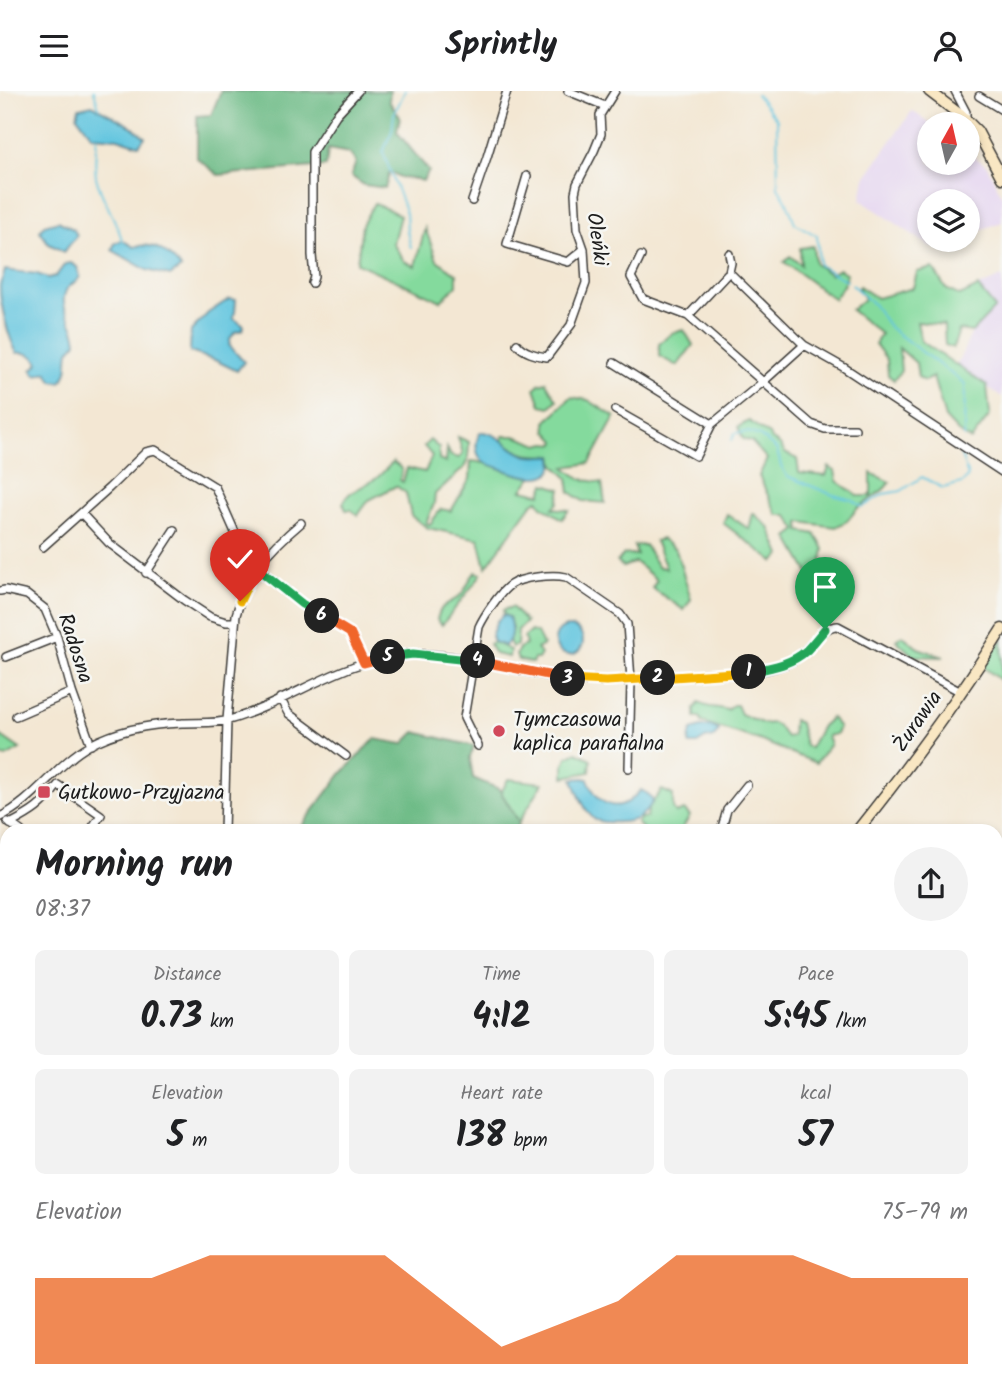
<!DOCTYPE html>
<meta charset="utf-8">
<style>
body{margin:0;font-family:Kalam,sans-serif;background:#f2f2f2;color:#202124;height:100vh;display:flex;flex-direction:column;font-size:26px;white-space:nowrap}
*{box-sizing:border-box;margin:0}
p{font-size:23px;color:#757577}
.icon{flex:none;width:38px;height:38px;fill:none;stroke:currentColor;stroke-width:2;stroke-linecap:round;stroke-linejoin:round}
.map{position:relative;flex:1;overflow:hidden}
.panel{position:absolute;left:0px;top:733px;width:1003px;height:569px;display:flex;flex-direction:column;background:#fff;border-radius:21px 21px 0 0;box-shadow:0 4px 10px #0003}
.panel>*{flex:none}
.needle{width:46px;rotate:8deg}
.buttons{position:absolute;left:917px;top:21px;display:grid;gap:14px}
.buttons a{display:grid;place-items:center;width:63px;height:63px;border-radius:50%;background:#fff;box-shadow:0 4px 10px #0003;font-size:35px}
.pin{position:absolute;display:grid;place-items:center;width:60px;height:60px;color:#fff;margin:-72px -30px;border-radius:50% 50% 50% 0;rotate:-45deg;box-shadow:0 0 7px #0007}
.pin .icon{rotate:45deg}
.km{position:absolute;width:35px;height:35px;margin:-18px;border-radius:50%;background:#222;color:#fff;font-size:19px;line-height:35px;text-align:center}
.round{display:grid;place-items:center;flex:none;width:74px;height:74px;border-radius:37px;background:#f2f2f2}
.headline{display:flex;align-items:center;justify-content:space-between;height:119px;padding:0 35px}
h1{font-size:38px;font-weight:700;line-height:52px}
.figures{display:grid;grid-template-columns:repeat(3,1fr);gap:10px;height:119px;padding:7px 35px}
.figures div{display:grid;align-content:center;border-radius:10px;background:#f2f2f2;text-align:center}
.figures b{font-size:35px;font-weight:700}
.figures small{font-size:19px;font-weight:400}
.figures p{font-size:19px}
.chart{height:196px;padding:14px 35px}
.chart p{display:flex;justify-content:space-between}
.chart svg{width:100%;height:126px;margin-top:7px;fill:#ea580c;opacity:.7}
header{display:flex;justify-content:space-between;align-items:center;height:91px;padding:0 35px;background:#fff;font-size:32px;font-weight:700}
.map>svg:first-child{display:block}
.built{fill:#e4d3f1}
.green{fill:#84da9d;stroke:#507b5c;stroke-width:2}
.forest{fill:#6bba84;stroke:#446b50;stroke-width:2}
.water{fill:#61c5df;stroke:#3e707e;stroke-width:2}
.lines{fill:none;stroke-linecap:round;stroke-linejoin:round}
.stream{stroke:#61c5df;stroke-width:2}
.street-casing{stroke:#3c3a37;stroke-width:10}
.secondary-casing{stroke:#3c3a37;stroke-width:13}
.street{stroke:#fff;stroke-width:7}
.secondary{stroke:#f9e7c3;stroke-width:10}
.split-1-casing{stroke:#fff;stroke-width:14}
.split-2-casing{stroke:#fff;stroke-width:14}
.split-3-casing{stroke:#fff;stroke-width:14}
.split-4-casing{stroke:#fff;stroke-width:14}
.split-5-casing{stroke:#fff;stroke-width:14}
.split-6-casing{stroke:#fff;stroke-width:14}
.split-7-casing{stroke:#fff;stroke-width:14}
.split-8-casing{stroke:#fff;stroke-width:14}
.split-1{stroke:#22a559;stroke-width:9}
.split-2{stroke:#f5b400;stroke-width:9}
.split-3{stroke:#f5b400;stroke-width:9}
.split-4{stroke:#f0652b;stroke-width:9}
.split-5{stroke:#22a559;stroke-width:9}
.split-6{stroke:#f0652b;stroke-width:9}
.split-7{stroke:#22a559;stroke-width:9}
.split-8{stroke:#f5b400;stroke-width:9}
.poi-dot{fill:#d1495b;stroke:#f6f6f2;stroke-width:2.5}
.labels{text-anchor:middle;stroke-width:5;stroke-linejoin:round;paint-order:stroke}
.street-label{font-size:21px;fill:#1c1c1c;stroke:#f6f6f2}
.poi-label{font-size:21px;fill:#1c1c1c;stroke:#f6f6f2;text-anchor:start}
</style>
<header><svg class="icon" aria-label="menu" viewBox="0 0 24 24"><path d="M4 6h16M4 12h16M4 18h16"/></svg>Sprintly<svg class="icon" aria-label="person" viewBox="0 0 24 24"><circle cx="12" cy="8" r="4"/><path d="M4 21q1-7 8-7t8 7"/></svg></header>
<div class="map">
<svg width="1002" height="1301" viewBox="0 0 1002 1301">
<rect width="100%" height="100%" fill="#f6f6f2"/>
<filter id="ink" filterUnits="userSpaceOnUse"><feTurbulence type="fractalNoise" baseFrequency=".0143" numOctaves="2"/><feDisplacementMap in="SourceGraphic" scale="14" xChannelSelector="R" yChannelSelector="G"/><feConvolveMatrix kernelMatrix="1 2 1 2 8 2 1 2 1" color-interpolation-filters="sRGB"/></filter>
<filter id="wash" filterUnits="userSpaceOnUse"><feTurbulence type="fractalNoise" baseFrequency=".00686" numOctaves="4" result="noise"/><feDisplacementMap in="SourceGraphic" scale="28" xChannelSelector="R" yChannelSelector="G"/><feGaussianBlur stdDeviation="1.57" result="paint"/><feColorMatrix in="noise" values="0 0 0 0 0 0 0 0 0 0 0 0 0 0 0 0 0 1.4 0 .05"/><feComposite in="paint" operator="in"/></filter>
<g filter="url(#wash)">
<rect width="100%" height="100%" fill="#f3e7d3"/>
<!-- built -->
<path class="built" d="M912,20L931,33H929V72H968V61L987,75L1002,105V131L968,143V110H929V149H951L931,156L861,109L865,87Z
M1002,186V307L957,274L972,241L995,217L978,196Z"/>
<!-- green -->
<path class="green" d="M374,112L400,124L393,152L404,170L415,175L425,137L437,169L457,183V194L441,210L357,172L362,134Z
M813,155L815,173L830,183L839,178L847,183L844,193L834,208L784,171L790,165L801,174L800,157Z
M933,177L946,198L960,205L978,196L995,217L972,241L959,239L953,257L945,254L944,234L917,231L921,250L987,295L990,324L971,349L958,341L945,327L933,286L924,290L918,286L916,272L899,257L901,280L894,289L888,284L887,269L875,253L881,243L851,219L864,208L858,197L859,195L877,207L913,197L917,181Z
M684,239L693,254L677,275L659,265V253L672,242Z
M546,291L557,309L550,316L541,314L535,297L539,293Z
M571,306L588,309L615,326L590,372L565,376L581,388L602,392L605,412L583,410L570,401L568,387L555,374L553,365C533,365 517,365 503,349V345H515L539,354L546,352L555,353L556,350L547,340L546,331Z
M749,330L769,344L771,348L780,354L785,362L797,368L799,382L826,385L829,376L835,380L837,390L858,405H871V382L890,391L884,398L857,418L847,430L836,436L800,431V440L815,443L824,458L822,471L811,486L788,446L797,439L787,424H777L759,385L767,368L752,351L743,348L738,336Z
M458,346L469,351L468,368L464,377L435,403L434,413L426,432L430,433L441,418L451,420L470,388L471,370C492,371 511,382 532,386L522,399L541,403L545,393L561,398L558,412L553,417L569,419L562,428L542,415L538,409L532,413L486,476L479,448L428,437L411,425L406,402L396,395L369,409L358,424L351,419H346L343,412L349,403L377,387L393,371L402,378L400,389L403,391L407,377L425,381L432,365L424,355L430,349L439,357V369L446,372L447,357L451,365L459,367L463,363Z
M753,422L769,436L781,464L774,471L723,432L727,423L749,438Z
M662,448L676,459L691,508L684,519L652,497L657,489L635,471L623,476L617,471L624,463L637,464L634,455L645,454L658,476L666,477L655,450Z
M476,481L481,483L477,489L442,534L437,529C442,507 452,516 463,501C469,494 469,486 476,481Z
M512,516L526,531L518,539L517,554L512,556L509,550L512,537L509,526L504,524L503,519Z
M531,540L537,542L543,554L537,558L541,563L538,568H534L532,572L518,569L516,564L519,557L526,554L524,546Z
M902,544L918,557L944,566L913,565L896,549Z
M1002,547V590L983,576Z
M493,551L510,559L509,566L495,563L489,553Z
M699,612C709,618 717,615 727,619L733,614H737L741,623L764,633L773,632L778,635L786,646L792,645L793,629L800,632L805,654L810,657L822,635L831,627L839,636L836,643L827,645L830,653L816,672L759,649L702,631L700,626H695V617Z
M0,644L20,658L6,666L0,664Z
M577,661L591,668L590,681L564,686V674L567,666Z
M508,688L543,692L519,731L501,702Z
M662,699L673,704V718L676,722L684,719L690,725L681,740H645L637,732L641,727L647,726L649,716Z"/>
<!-- forest -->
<path class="forest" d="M221,0H390L389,10L400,26L397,41L429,80L423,90L400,86L390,81L385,97L364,94L351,85L356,71L349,62L328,58L326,75L218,84L197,67V25L211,24Z
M415,641L474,655L470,667L473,687L499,698L519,731L517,740H298L342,682L375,648L403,653Z
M483,1295H709L723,1301H486Z"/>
<!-- water -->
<path class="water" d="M92,14L131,35L145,46L139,54L118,47L92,45L77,25L79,17Z
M58,130L73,138L77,144L64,161L49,153L40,140L44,134Z
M122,149L134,156C155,150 169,163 181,177L170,185L147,179L112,159L115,152Z
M71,172L77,176L80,186C76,192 67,194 65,202C59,218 77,235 77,251L69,260C67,271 70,282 61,291L52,290L47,281L36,284L32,279L39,272C33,264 27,261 17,262C8,246 0,213 0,195C1,190 4,184 5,179L37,183L48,187L56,185L65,173Z
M229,208L236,209L235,221L233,227L244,235L243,239L235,241L230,248L229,254L244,271L237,280L217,270L190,261L191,240L208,222Z
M481,341C498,341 509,358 525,364C534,367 544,364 553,365C559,398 517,384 499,377C495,375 488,374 484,371C475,364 474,350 481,341Z
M503,524L509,526C512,537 513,546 505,555L493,551L491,545L497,530Z
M555 550a14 14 0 1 1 28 0a14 14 0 1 1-28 0Z
M710,635L719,639L714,646L705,648L697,653H689L690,644L692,639L701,636Z
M584,687L588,688C594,705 607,722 628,711C632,708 637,703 641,699L648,703L653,710C650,716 644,723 638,727C631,732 601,733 594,728C584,719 577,700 573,688Z"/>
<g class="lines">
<!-- stream -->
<path class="stream" d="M94,0L99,17
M405,0L394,23L392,40L383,61L406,122L407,140L411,157
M756,3L777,29L778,96L786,109L795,132L817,145L819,174L847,190
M97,46C96,58 94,74 96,86C101,108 116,127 122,149
M852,194L873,213L890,237L965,293L964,346
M732,349L735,342L748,341L760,345L777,359L781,375L787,385L833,404L852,409L863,416L883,403L901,400L922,386L943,397L962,392L968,385L960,361"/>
</g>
</g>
<g filter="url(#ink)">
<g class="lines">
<!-- street casing -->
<g class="street-casing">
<path id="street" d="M568,0L605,15
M955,0L966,21V29
M979,5L1002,19
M527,85L507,153L568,171L584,158
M472,110L487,66L507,0
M641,165L631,186L643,208L688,225L811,333L825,338H855
M729,181L731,172L729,163
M312,192L314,186L312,164V61L336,24L358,0
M688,225L729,181L804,254L843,276L1002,381
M517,253C523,261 537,265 547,266L571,234L586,192L584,158L577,138L575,102L577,93L594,60L601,43L600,24L615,0
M614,272L712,333
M615,319L696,365L712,333L763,291L804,254
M81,422L109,452L184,509L210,526L226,531H235
M43,456L109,397L146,361L155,359L215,396L242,457L257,477L302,513L350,542L364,572
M146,482L174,439
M0,500L5,499L27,504L45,518L57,546L72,601L91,654
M6,566L57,546
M280,607L288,622L346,665
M16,625L72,601
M478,655L464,627L479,536C484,525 500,501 510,494C521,486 553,483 566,486L620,523L627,533L631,589L629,677
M0,726C35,709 56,673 90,654C118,639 150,633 182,632C197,631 215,633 229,629C291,611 346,565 412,563C462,562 510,579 558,587C608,594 661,587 711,584C736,583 772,582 794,569C809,560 822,534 838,535L961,601
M8,731L21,740
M10,733C33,721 42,715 58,694L101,724L90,740
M224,740L227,629L236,524C247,483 269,459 301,432
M721,740L727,719L747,694
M998,990L1002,992
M996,1009L1002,1001"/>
</g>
<!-- secondary casing -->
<g class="secondary-casing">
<path id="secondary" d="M929,0L963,26L977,40L1002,87
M857,740C909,675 958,609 1002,538
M364,1301L373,1295"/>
</g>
<!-- street -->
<use href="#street" class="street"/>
<!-- secondary -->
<use href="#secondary" class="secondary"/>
</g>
</g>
<g class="lines" filter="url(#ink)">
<!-- split-1 casing -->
<g class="split-1-casing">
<path id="split-1" d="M749,581C769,577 791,574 807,559C813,553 819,545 825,538"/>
</g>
<!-- split-2 casing -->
<g class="split-2-casing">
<path id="split-2" d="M658,587L749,581"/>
</g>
<!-- split-3 casing -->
<g class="split-3-casing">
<path id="split-3" d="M568,588L606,590L658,587"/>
</g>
<!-- split-4 casing -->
<g class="split-4-casing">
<path id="split-4" d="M478,570L568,588"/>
</g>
<!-- split-5 casing -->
<g class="split-5-casing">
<path id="split-5" d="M388,566L413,563L478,570"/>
</g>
<!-- split-6 casing -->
<g class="split-6-casing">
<path id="split-6" d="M322,525L350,542L364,572L388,566"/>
</g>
<!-- split-7 casing -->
<g class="split-7-casing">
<path id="split-7" d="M251,486L257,477L302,513L322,525"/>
</g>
<!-- split-8 casing -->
<g class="split-8-casing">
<path id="split-8" d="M240,510L251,486"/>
</g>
<!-- split-1 -->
<use href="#split-1" class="split-1"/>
<!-- split-2 -->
<use href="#split-2" class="split-2"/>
<!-- split-3 -->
<use href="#split-3" class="split-3"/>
<!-- split-4 -->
<use href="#split-4" class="split-4"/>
<!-- split-5 -->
<use href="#split-5" class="split-5"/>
<!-- split-6 -->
<use href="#split-6" class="split-6"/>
<!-- split-7 -->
<use href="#split-7" class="split-7"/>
<!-- split-8 -->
<use href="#split-8" class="split-8"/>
</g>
<!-- markers -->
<g class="poi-dot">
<circle cx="499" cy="640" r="7"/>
<rect x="37" y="694" width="14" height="14" rx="3.5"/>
</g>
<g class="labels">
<!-- street labels -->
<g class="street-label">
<text transform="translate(598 148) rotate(82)" y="7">Oleńki</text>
<text transform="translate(76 557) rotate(72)" y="7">Radosna</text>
<text transform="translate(917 630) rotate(-55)" y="7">Żurawia</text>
</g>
<!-- poi labels -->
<g class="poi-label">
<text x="513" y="635">Tymczasowa<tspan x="513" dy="24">kaplica parafialna</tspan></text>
<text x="58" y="708">Gutkowo-Przyjazna</text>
</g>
</g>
</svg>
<div class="buttons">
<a><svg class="needle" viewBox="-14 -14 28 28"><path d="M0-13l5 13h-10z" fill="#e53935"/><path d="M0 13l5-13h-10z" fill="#757577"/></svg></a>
<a><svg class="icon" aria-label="layers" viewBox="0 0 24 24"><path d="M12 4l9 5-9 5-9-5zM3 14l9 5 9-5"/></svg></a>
</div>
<div class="pin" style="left:825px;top:538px;background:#1e9e55"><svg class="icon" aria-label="arrive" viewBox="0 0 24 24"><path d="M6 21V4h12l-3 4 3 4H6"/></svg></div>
<div class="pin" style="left:240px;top:510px;background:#d93025"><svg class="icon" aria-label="check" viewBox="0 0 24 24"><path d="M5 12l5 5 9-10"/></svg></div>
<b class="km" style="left:749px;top:581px">1</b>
<b class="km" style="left:658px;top:587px">2</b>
<b class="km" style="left:568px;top:588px">3</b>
<b class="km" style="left:478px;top:570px">4</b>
<b class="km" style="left:388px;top:566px">5</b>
<b class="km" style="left:322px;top:525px">6</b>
<section class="panel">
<div class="headline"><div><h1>Morning run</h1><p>08:37</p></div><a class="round"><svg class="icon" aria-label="share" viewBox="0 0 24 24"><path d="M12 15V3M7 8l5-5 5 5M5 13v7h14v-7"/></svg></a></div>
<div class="figures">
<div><p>Distance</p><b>0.73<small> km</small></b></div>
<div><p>Time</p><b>4:12</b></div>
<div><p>Pace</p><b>5:45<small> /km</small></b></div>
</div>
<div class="figures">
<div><p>Elevation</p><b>5<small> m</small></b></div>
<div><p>Heart rate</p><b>138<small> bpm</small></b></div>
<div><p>kcal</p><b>57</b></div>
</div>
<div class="chart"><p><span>Elevation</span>75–79 m</p>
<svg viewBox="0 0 160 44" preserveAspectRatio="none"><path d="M0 44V14L10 14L20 14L30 6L40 6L50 6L60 6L70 22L80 38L90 30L100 22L110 6L120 6L130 6L140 14L150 14L160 14V44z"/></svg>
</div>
</section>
</div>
